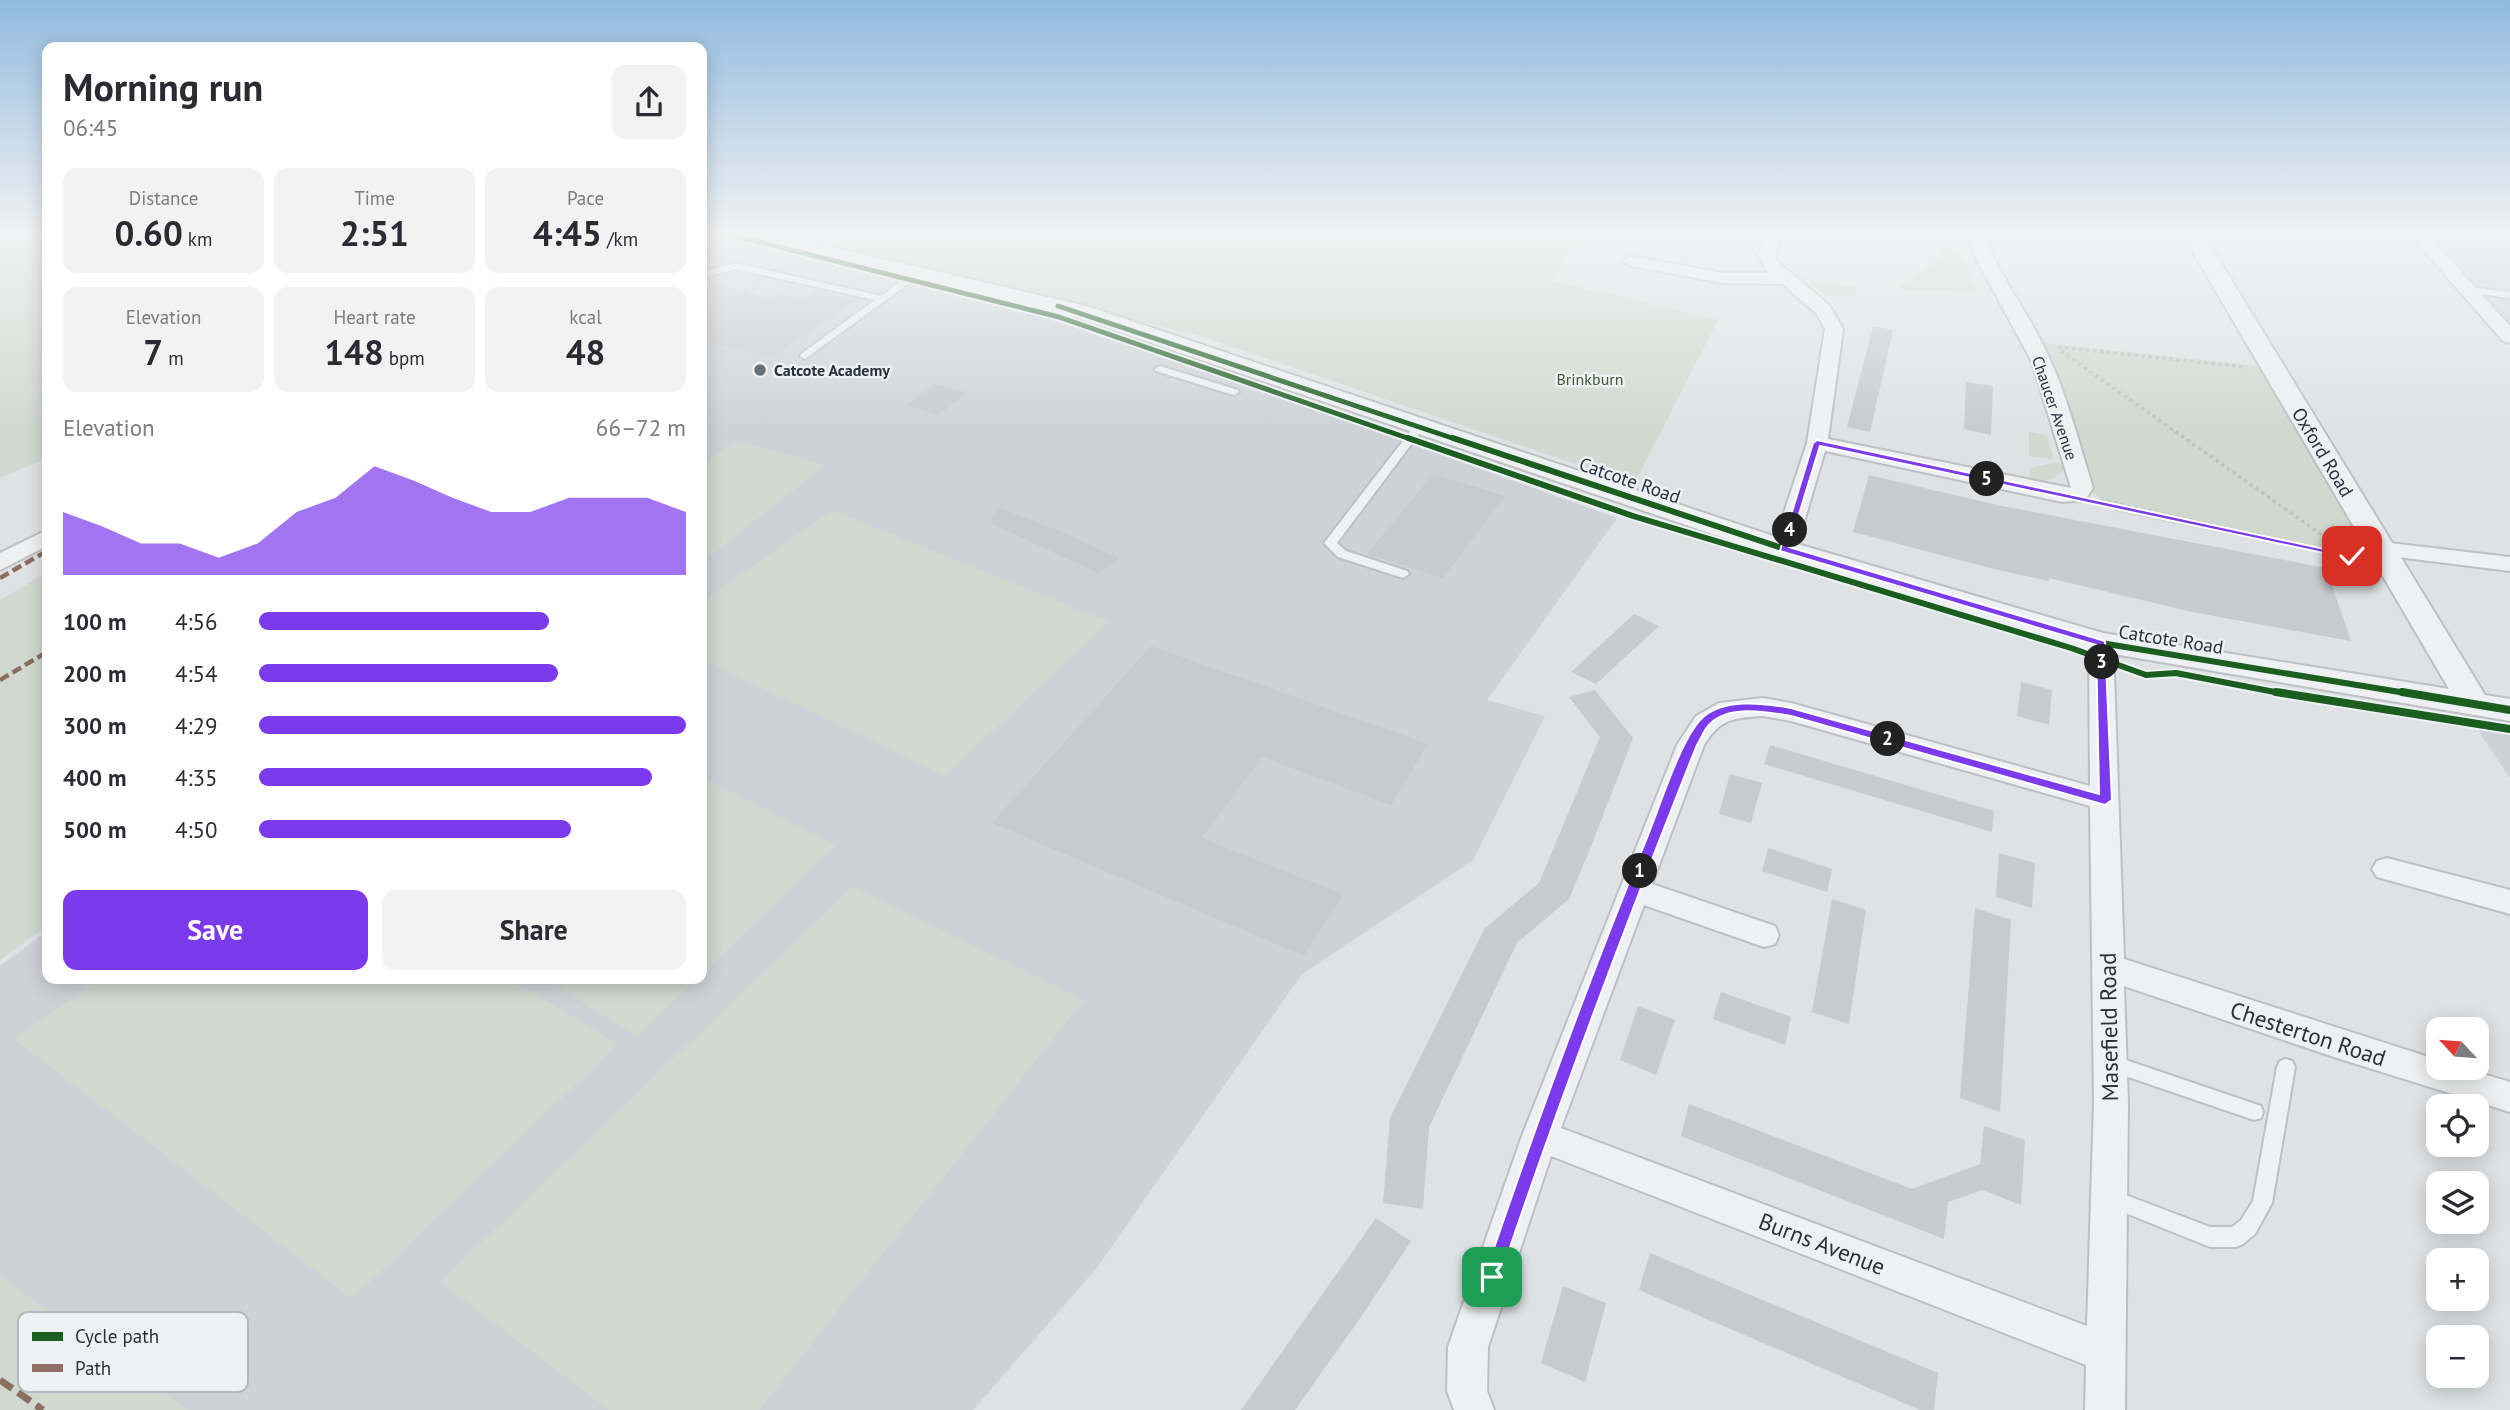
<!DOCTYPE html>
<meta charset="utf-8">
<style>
body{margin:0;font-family:"PT Sans",sans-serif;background:#f2f2f3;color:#2b2b33;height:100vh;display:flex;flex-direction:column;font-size:26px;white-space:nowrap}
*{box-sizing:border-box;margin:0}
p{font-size:23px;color:#7c7c81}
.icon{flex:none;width:38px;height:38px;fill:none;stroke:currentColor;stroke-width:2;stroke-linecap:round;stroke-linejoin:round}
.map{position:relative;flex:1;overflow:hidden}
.drawer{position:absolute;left:42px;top:42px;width:665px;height:942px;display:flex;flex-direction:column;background:#fff;border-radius:14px;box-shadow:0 4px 18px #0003}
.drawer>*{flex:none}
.needle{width:46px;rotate:296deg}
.buttons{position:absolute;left:2426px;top:1017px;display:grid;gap:14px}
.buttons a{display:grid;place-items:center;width:63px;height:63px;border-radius:14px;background:#fff;box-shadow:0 4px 18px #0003;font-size:35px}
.pin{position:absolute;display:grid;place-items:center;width:60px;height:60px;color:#fff;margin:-30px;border-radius:14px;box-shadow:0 4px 10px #0006}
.km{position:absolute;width:35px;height:35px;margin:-18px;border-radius:50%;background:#222;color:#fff;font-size:19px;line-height:35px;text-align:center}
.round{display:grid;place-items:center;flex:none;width:74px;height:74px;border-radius:14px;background:#f2f2f3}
.summary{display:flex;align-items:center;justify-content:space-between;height:119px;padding:0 21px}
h1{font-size:38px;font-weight:700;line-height:52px}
.metrics{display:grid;grid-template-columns:repeat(3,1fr);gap:10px;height:119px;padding:7px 21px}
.metrics div{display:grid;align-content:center;border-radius:14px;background:#f2f2f3;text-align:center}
.metrics b{font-size:35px;font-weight:700}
.metrics small{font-size:19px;font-weight:400}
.metrics p{font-size:19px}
.chart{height:196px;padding:14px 21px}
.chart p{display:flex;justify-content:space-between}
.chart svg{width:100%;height:126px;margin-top:7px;fill:#7c3aed;opacity:.7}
.action{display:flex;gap:14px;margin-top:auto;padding:14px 21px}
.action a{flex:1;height:80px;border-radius:14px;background:#7c3aed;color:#fff;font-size:28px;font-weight:700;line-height:80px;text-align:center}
.action a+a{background:#f2f2f3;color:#2b2b33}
ul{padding:0 21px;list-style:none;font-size:23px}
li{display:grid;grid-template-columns:112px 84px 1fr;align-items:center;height:52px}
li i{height:18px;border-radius:9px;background:#7c3aed}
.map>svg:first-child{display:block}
.built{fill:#ced2d7}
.green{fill:#d1d8d0}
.building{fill:#c8cacc}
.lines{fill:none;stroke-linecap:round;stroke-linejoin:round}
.service-casing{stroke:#bdc0c2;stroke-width:4}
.minor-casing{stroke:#bdc0c2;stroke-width:4}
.tertiary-casing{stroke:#bdc0c2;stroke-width:4}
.path{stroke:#bec2c4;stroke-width:3.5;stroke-dasharray:3.5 3.5;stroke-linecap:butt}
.service{fill:#eff0f1;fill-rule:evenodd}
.minor{fill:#eff0f1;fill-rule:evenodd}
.tertiary{fill:#eff0f1;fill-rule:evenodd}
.quiet-far1{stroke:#8d6e63;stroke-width:4.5;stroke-dasharray:10 4.5;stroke-linecap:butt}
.quiet{stroke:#8d6e63;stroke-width:7;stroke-dasharray:15 7;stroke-linecap:butt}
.cycleway-far2-casing{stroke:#edf1f4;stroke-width:9}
.cycleway-far1-casing{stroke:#edf1f4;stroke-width:10}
.cycleway-casing{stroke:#edf1f4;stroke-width:12}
.cycleway-far2{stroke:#1b5e20;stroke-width:5}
.cycleway-far1{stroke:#1b5e20;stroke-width:6}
.cycleway{stroke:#1b5e20;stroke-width:8}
.route{fill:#7c3aed;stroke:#fff;stroke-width:2}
.poi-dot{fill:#687077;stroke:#edf1f4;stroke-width:2.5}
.labels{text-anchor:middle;stroke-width:5;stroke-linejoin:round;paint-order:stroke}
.far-poi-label{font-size:16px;font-weight:bold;fill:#28323c;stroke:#edf1f4;text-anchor:start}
.far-park-label{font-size:16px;fill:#405736;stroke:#edf1f4}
.far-street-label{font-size:16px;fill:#28323c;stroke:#edf1f4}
.street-label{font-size:19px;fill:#28323c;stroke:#edf1f4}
.near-street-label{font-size:23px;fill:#28323c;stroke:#edf1f4}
.key{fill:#edf1f4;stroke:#b2b8bd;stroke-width:2}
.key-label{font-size:19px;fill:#28323c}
</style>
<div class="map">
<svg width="2510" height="1410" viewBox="0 0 2510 1410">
<rect width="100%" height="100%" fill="#dfe2e4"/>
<!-- built -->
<path class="built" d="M702,235L936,285L1130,343L1617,518L1487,700L1545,716L1473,860L1302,974L1096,1269L973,1410H144L0,1329V966L47,931V978H702Z
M2431,235H2510V323Z
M2467,714L2510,719V778Z"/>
<!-- green -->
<path class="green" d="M0,235H47V458L0,478Z
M798,235H1577L1553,281L1718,320L1634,484L1203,337Z
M1943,247L1960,251L1970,273L1968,280L1978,292L1901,289L1900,286L1939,259Z
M1808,282L1857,287L1854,297L1827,296Z
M2035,342L2268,367L2387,566L2116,512L2088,488Z
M2029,432L2047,435L2053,459L2029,456Z
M736,440L825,465L702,563V465Z
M2058,462L2064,468C2057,481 2042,482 2028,482L2030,468Z
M832,510L1109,622L945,776L702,659V602Z
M47,573V926L0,960V600Z
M702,777L836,845L702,975Z
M853,886L1084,1000L759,1410H609L440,1282Z
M101,978H509L618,1044L352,1299L14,1039Z
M545,978H698L637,1037Z
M0,1276L188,1410H0Z"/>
<!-- building -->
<path class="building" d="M714,283L768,298L779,293L801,298L815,289L857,300L772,357L702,340V290Z
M1873,326L1893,330L1870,432L1847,427Z
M1966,382L1993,386L1991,435L1964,429Z
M934,384L967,393L938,415L906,405Z
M1433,474L1505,496L1443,578L1367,554Z
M1869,475L1997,505L2326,568L2351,641L2192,612L2049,578V581L1994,569L1853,532Z
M998,507L1065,533L1119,558L1099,574L991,523Z
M1634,614L1659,626L1596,684L1571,672Z
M1151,646L1428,744L1391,805L1262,757L1202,838L1343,894L1304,956L992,823Z
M2021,682L2052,690L2049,725L2017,716Z
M1595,690L1633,738L1592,844L1569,899L1517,943L1429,1127L1423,1209L1383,1203L1390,1118L1485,928L1539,883L1600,737L1569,697Z
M1770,745L1994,811L1992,832L1764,764Z
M1730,774L1762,783L1751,823L1719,814Z
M1768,848L1832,869L1827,892L1762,871Z
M1999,853L2035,863L2032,908L1996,897Z
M1832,899L1866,910L1849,1024L1812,1012Z
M1975,908L2011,920L2000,1112L1960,1098Z
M1721,992L1791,1017L1785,1045L1713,1019Z
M1638,1006L1675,1020L1656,1075L1620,1060Z
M1689,1104L1912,1189L1980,1164L1984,1126L2025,1140L2021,1205L1982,1190L1948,1202L1944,1239L1681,1136Z
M1376,1218L1411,1241L1361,1317L1295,1410H1241Z
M1650,1253L1938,1373L1934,1410H1920L1639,1290Z
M1563,1286L1606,1303L1585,1382L1541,1363Z"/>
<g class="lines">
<!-- service casing -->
<g class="service-casing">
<path id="service" d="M838,235H849L821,252L813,250Z
M736,263L881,296L915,271L923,273L805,359L800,356L801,354L875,300L736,269L702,278V272Z
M2468,287L2510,292V298L2465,292L2463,290Z
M1160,366L1238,390L1239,392L1234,395L1230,394L1156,371L1155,369Z
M1420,423L1425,426L1337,543L1346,551L1407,571L1409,574L1403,578L1338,557L1324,543L1416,424Z
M2111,1055L2261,1106L2263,1112L2261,1118L2254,1120L2105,1069L2102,1063L2105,1057Z
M2286,1059L2292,1061L2295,1067L2272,1203L2255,1234L2243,1244L2236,1247H2210L2103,1204L2100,1198L2103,1192L2110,1189L2210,1227H2232L2241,1220L2253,1201L2277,1067L2280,1061Z"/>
</g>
<!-- minor casing -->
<g class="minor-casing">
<path id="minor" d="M1766,235H1782L1775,255L1777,261L1829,305L1843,329L1828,439L2071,488L2032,362L1979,264L1968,235H1984C1999,275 2025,308 2043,345C2066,390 2078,440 2093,488L2085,500L2062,502L1825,451L1796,549L1792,554H1776L1772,549L1807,443L1825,329L1816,313L1782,284L1723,283L1631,266L1622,261L1631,256L1723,273H1769L1757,255Z
M2410,235H2428L2510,326V343L2503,341Z
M47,530V546L0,570V553Z
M2381,542L2510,557V571L2373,554L2369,549L2373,544Z
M2101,635L2110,637L2113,643L2124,959L2438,1060V1068H2463L2510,1082V1112L2334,1057L2124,986L2128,1102L2125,1410H2085L2086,1365L1551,1156L1488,1347L1487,1391L1494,1410H1454L1447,1391L1448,1347L1522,1136L1677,745L1696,716L1719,703L1763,698L1791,703L2090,786L2089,643L2092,637ZM1763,716L1791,721L2090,806L2094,1102L2087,1326L1561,1128L1644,905L1764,947L1775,944L1779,935L1775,926L1652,884L1704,745C1721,718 1733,718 1763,716Z
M2387,858L2510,890V914L2377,877L2372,869L2377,861Z"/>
</g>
<!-- tertiary casing -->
<g class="tertiary-casing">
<path id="tertiary" d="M741,235H780L1090,307L1794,543L2103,633L2449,689L2183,235H2204L2485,695L2510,699V721L2090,650L1774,555L1075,317L751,241Z"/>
</g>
<!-- path -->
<path class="path" d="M745,291L754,288
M2058,347L2245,367
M2061,351L2352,556
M2100,500L2351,556"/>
<!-- service -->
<use href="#service" class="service"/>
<!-- minor -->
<use href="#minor" class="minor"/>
<!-- tertiary -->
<use href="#tertiary" class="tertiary"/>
<!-- quiet-far1 -->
<path class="quiet-far1" d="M0,578L47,551
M0,680L47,652"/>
<!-- quiet -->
<path class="quiet" d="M0,1380L43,1410"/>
<!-- cycleway-far2 casing -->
<g class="cycleway-far2-casing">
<path id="cycleway-far2" d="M731,235L1059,317L1413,440
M1058,306L1458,440"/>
</g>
<!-- cycleway-far1 casing -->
<g class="cycleway-far1-casing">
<path id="cycleway-far1" d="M1408,438L1633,516L2071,648L2146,675L2176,673L2285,694
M1453,438L1812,558
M1889,581L2101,643L2412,694"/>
</g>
<!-- cycleway casing -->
<g class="cycleway-casing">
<path id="cycleway" d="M2276,692L2510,729
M2402,692L2510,710"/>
</g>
<!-- cycleway-far2 -->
<use href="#cycleway-far2" class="cycleway-far2"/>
<!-- cycleway-far1 -->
<use href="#cycleway-far1" class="cycleway-far1"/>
<!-- cycleway -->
<use href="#cycleway" class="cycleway"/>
</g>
<!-- sky -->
<linearGradient id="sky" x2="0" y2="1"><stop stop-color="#91bade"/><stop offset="0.54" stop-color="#f1f2f3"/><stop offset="1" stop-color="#f1f2f3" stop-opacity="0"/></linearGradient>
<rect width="2510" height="433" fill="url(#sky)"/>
<!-- route -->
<path class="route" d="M1817,440L2357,556L2352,559L1820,446L1789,547L2105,641L2112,800L2105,805L1791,716C1767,712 1728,704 1709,725C1704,730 1701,739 1697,745C1627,921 1560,1098 1500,1277L1492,1285L1484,1277C1534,1130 1587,984 1646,840C1659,809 1679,743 1700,720C1721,697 1764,703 1791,708L2099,794L2096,645L1780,551L1813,443Z"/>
<!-- markers -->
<circle class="poi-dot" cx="760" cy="370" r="7"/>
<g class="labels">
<!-- far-poi labels -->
<g class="far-poi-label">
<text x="774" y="376">Catcote Academy</text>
</g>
<!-- far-park labels -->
<g class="far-park-label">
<text x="1590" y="385">Brinkburn</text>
</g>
<!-- far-street labels -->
<g class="far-street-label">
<text transform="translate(2055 408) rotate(71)" y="6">Chaucer Avenue</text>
</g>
<!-- street labels -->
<g class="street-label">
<text transform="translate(2323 452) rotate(59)" y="7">Oxford Road</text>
<text transform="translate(1630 480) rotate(19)" y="7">Catcote Road</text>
<text transform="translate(2171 639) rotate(9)" y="7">Catcote Road</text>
</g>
<!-- near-street labels -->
<g class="near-street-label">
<text transform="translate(2109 1027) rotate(-91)" y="8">Masefield Road</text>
<text transform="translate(2308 1034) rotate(18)" y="8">Chesterton Road</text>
<text transform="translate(1822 1244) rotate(21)" y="8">Burns Avenue</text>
</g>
</g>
<!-- legend -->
<rect x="18" y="1312" width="230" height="80" rx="10" class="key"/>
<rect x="32" y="1332" width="31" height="9" fill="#1b5e20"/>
<rect x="32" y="1364" width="31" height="8" fill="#8d6e63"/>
<g class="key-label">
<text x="75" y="1343">Cycle path</text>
<text x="75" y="1375">Path</text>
</g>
</svg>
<div class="buttons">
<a><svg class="needle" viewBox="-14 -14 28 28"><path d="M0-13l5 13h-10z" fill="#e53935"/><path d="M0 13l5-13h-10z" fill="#7c7c81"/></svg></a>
<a><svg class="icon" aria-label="locate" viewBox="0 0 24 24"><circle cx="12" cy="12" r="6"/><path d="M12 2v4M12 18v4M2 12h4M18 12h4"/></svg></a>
<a><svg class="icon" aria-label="layers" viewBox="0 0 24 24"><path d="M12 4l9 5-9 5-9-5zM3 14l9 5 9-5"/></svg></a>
<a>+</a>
<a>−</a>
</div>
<div class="pin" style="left:1492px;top:1277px;background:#1e9e55"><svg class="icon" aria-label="arrive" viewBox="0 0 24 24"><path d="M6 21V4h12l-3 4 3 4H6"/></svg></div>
<div class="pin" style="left:2352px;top:556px;background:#d93025"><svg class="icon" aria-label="check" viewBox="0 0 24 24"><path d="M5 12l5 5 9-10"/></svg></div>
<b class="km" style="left:1640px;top:871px">1</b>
<b class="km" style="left:1888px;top:739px">2</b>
<b class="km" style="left:2102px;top:662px">3</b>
<b class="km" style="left:1790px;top:530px">4</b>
<b class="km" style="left:1987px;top:479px">5</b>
<section class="drawer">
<div class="summary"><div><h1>Morning run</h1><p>06:45</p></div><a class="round"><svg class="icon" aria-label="share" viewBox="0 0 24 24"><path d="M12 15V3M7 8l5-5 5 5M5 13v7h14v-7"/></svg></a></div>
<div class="metrics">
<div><p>Distance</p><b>0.60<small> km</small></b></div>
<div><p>Time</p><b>2:51</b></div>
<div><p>Pace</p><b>4:45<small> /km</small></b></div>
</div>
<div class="metrics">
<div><p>Elevation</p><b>7<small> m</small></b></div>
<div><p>Heart rate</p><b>148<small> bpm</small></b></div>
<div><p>kcal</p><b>48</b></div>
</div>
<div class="chart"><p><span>Elevation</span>66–72 m</p>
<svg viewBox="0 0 160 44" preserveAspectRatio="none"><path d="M0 44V22L10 27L20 33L30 33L40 38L50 33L60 22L70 17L80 6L90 11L100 17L110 22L120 22L130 17L140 17L150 17L160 22V44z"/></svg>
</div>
<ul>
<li><b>100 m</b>4:56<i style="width:68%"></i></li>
<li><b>200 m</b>4:54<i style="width:70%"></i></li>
<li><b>300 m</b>4:29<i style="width:100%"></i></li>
<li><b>400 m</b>4:35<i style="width:92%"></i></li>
<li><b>500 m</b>4:50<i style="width:73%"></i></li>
</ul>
<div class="action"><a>Save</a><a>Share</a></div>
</section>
</div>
